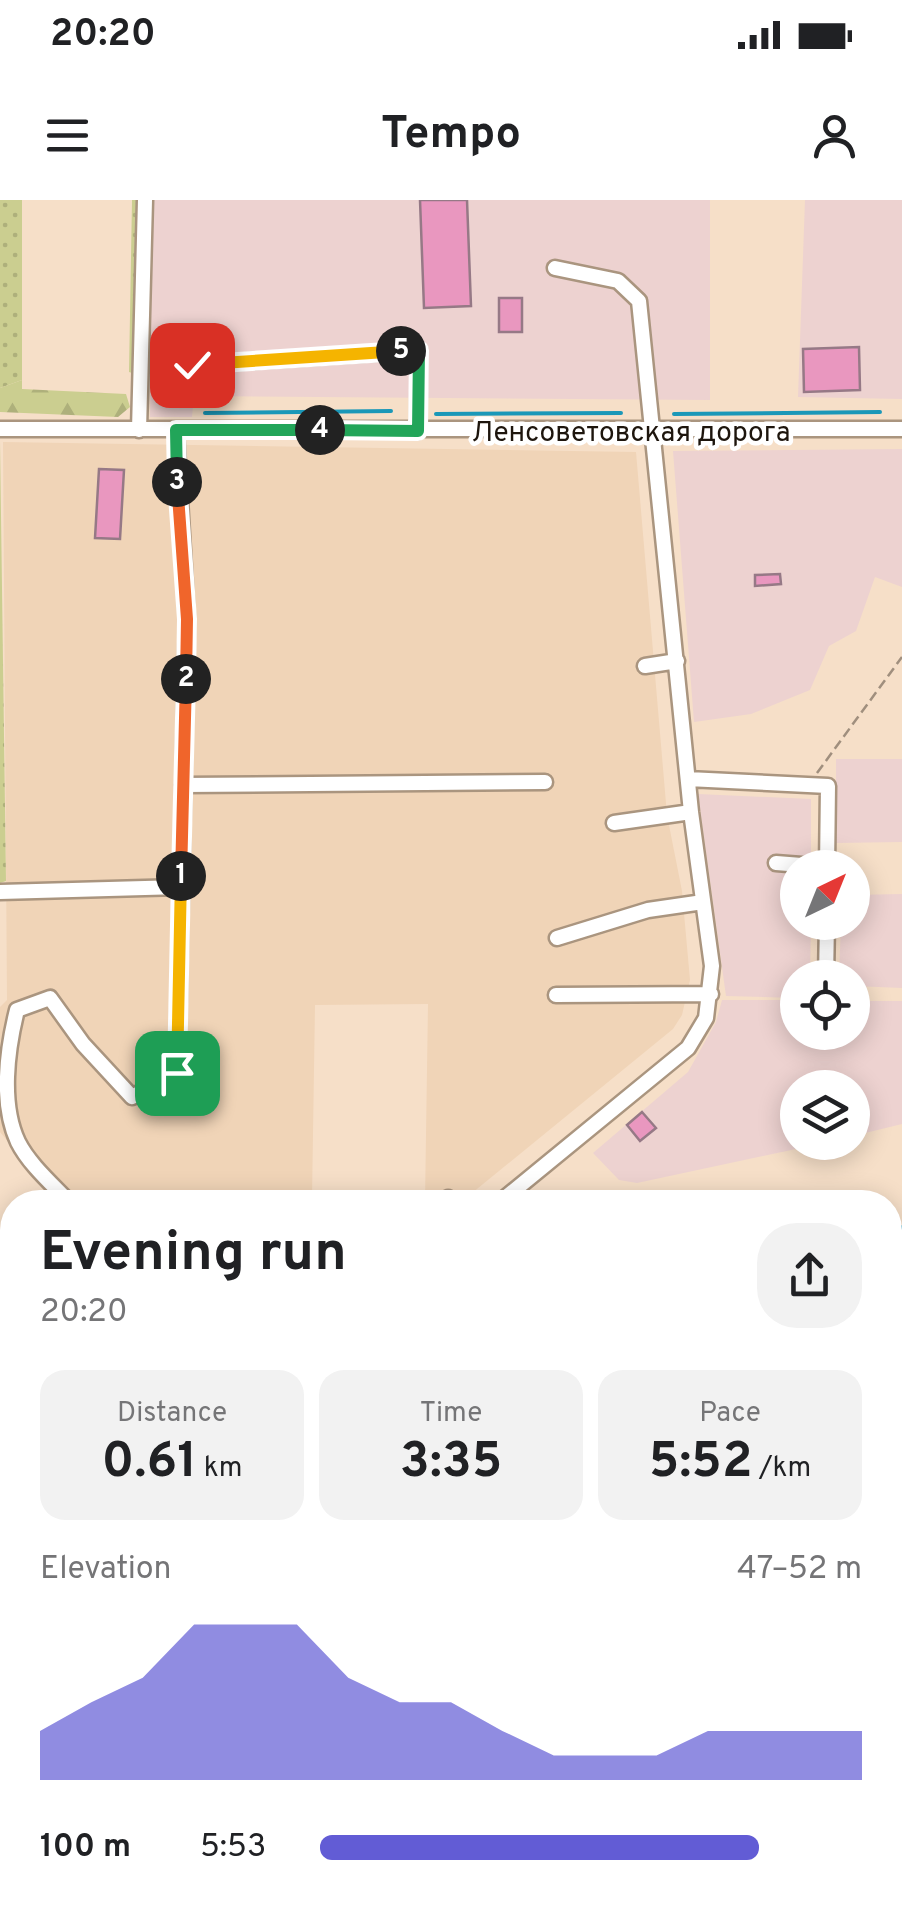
<!DOCTYPE html>
<meta charset="utf-8">
<style>
body{margin:0;font-family:Overpass,sans-serif;background:#f2f2f2;color:#202124;height:100vh;display:flex;flex-direction:column;font-size:38px;white-space:nowrap}
*{box-sizing:border-box;margin:0}
p{font-size:32px;color:#757577}
.icon{flex:none;width:55px;height:55px;fill:none;stroke:currentColor;stroke-width:2;stroke-linecap:round;stroke-linejoin:round}
.map{position:relative;flex:1;overflow:hidden}
.drawer{position:absolute;left:0px;top:990px;width:902px;height:718px;display:flex;flex-direction:column;background:#fff;border-radius:40px 40px 0 0;box-shadow:0 5px 25px #0003}
.drawer>*{flex:none}
.needle{width:65px;rotate:43deg}
.controls{position:absolute;left:780px;top:650px;display:grid;gap:20px}
.controls a{display:grid;place-items:center;width:90px;height:90px;border-radius:50%;background:#fff;box-shadow:0 5px 25px #0003;font-size:50px}
.pin{position:absolute;display:grid;place-items:center;width:85px;height:85px;color:#fff;margin:-42px;border-radius:20px;box-shadow:0 5px 15px #0006}
.km{position:absolute;width:50px;height:50px;margin:-25px;border-radius:50%;background:#222;color:#fff;font-size:28px;line-height:50px;text-align:center}
.round{display:grid;place-items:center;flex:none;width:105px;height:105px;border-radius:40px;background:#f2f2f2}
.headline{display:flex;align-items:center;justify-content:space-between;height:170px;padding:0 40px}
h1{font-size:55px;font-weight:700;line-height:75px}
.figures{display:grid;grid-template-columns:repeat(3,1fr);gap:15px;height:170px;padding:10px 40px}
.figures div{display:grid;align-content:center;border-radius:25px;background:#f2f2f2;text-align:center}
.figures b{font-size:50px;font-weight:700}
.figures small{font-size:28px;font-weight:400}
.figures p{font-size:28px}
.chart{height:280px;padding:20px 40px}
.chart p{display:flex;justify-content:space-between}
.chart svg{width:100%;height:180px;margin-top:10px;fill:#625cd5;opacity:.7}
ul{padding:0 40px;list-style:none;font-size:32px}
li{display:grid;grid-template-columns:160px 120px 1fr;align-items:center;height:75px}
li i{height:25px;border-radius:12px;background:#625cd5}
.status{display:flex;justify-content:space-between;align-items:center;height:70px;padding:0 50px;background:#fff;direction:ltr}
.status svg{height:28px;fill:currentColor}
header{display:flex;justify-content:space-between;align-items:center;height:130px;padding:0 40px;background:#fff;font-size:45px;font-weight:700}
.map>svg:first-child{display:block}
.built{fill:#f0d4b7}
.industrial{fill:#edd2d0}
.green{fill:url(#green-dots)}
.forest{fill:url(#forest-firs)}
.wetland{fill:url(#wetland-marsh)}
.water{fill:url(#water-waves)}
.lines{fill:none;stroke-linecap:round;stroke-linejoin:round}
.stream{stroke:#1b98b8;stroke-width:4}
.river{stroke:#1b98b8;stroke-width:22}
.building{fill:#e997bf;stroke:#967986;stroke-width:2.5}
.minor-casing{stroke:#aa957f;stroke-width:19}
.path{stroke:#a08f7e;stroke-width:2.5;stroke-dasharray:10 5;stroke-linecap:butt}
.minor{stroke:#fff;stroke-width:14}
.split-1-casing{stroke:#fff;stroke-width:20}
.split-2-casing{stroke:#fff;stroke-width:20}
.split-3-casing{stroke:#fff;stroke-width:20}
.split-4-casing{stroke:#fff;stroke-width:20}
.split-5-casing{stroke:#fff;stroke-width:20}
.split-6-casing{stroke:#fff;stroke-width:20}
.split-1{stroke:#f5b400;stroke-width:12}
.split-2{stroke:#f0652b;stroke-width:12}
.split-3{stroke:#f0652b;stroke-width:12}
.split-4{stroke:#22a559;stroke-width:12}
.split-5{stroke:#22a559;stroke-width:12}
.split-6{stroke:#f5b400;stroke-width:12}
.labels{text-anchor:middle;stroke-width:9;stroke-linejoin:round;paint-order:stroke}
.street-label{font-size:28px;fill:#1d150d;stroke:#fff}
</style>
<div class="status"><b>20:20</b><svg viewBox="0 0 49 12"><path d="M0 12V9h3v3zM5 12V6h3v6zM10 12V3h3v9zM15 12V0h3v12zM26 1h20v11H26zM47 4h2v5h-2z"/></svg></div>
<header><svg class="icon" aria-label="menu" viewBox="0 0 24 24"><path d="M4 6h16M4 12h16M4 18h16"/></svg>Tempo<svg class="icon" aria-label="person" viewBox="0 0 24 24"><circle cx="12" cy="8" r="4"/><path d="M4 21q1-7 8-7t8 7"/></svg></header>
<div class="map">
<svg width="902" height="1707" viewBox="0 0 902 1707">
<defs>
<pattern id="green-dots" width="8" height="8" patternUnits="userSpaceOnUse" patternTransform="scale(2.5)"><rect width="8" height="8" fill="#cbce90"/><path d="M2 2h.1M6 6h.1" fill="none" stroke="#aeb07b" stroke-width="1.8" stroke-linecap="round"/></pattern>
<pattern id="forest-firs" width="22" height="20" patternUnits="userSpaceOnUse" patternTransform="scale(2.5)"><rect width="22" height="20" fill="#cbce90"/><path d="M5 1l3.5 6h-7zM16 11l3.5 6h-7z" fill="#aeb07b"/></pattern>
<pattern id="wetland-marsh" width="20" height="14" patternUnits="userSpaceOnUse" patternTransform="scale(2.5)"><rect width="20" height="14" fill="#cbce90"/><path d="M1 5h8M5 5V1M11 12h8M15 12V8" fill="none" stroke="#aeb07b"/></pattern>
<pattern id="water-waves" width="16" height="10" patternUnits="userSpaceOnUse" patternTransform="scale(2.5)"><rect width="16" height="10" fill="#1b98b8"/><path d="M0 5q4-4 8 0t8 0" fill="none" stroke="#177b94"/></pattern>
</defs>
<rect width="100%" height="100%" fill="#f6dfc8"/>
<!-- built -->
<path class="built" d="M3,242L636,252L667,615L682,691L690,780L682,815L673,829L461,1002H425L428,804L315,805L312,998L194,995L192,1002H59L0,932V807L7,800Z"/>
<!-- industrial -->
<path class="industrial" d="M152,0H710V200L194,196L192,217H150Z
M805,0H902V199L798,197Z
M902,249V387L875,377L856,431L829,446L810,490L751,514L694,522L673,251Z
M836,559H902V642L836,643Z
M698,594L811,599V667L798,668V722L811,723L810,777L798,778L797,798L726,796Z
M902,694V788L853,786L852,778L839,777L841,723L852,722L853,695Z
M722,800H797L798,832H852L853,801H902V924L853,936L852,888H798V942L824,943L637,983L619,980L593,953L688,872L716,822Z
M12,1591V1695H374L373,1707H0V1611L3,1593Z
M401,1695H747L814,1705L400,1707Z"/>
<!-- green -->
<path class="green" d="M0,0H22V180L0,188Z
M132,0H137L132,173L129,172Z
M0,241L6,681L0,683Z
M0,1186L12,1192V1241L0,1242Z
M12,1264V1408L0,1401V1265Z
M902,1264V1707H814L747,1695H890V1275Z"/>
<!-- forest -->
<path class="forest" d="M22,180V189L126,194L130,207L118,217L0,212V188Z"/>
<!-- wetland -->
<path class="wetland" d="M0,1401L12,1408V1579L1,1585Z"/>
<!-- water -->
<path class="water" d="M902,1025V1264L890,1275V1034Z"/>
<g class="lines">
<!-- stream -->
<path class="stream" d="M205,213L391,211
M436,214L621,213
M674,214L880,212"/>
<!-- river -->
<path class="river" d="M0,1173L12,1180
M0,1418L7,1413L12,1421"/>
</g>
<!-- building -->
<path class="building" d="M420,0H467L471,106L424,108Z
M499,98H522V132H499Z
M859,147L860,190L804,192L803,149Z
M99,269L124,270L120,339L95,338Z
M780,374L781,384L755,386V375Z
M642,912L656,928L640,941L627,925Z"/>
<g class="lines">
<!-- minor casing -->
<g class="minor-casing">
<path id="minor" d="M192,165L419,150L418,231
M0,229H902
M139,230L145,0
M645,466L677,461
M688,579L828,586L827,668
M183,585L545,582
M614,623L691,612
M776,663L827,667
M0,692L181,687
M557,738L648,710L703,702
M826,778L827,722
M556,795L711,794
M177,873L178,890L201,891
M448,998L449,1002
M69,1002C52,984 29,964 18,942C0,904 7,850 17,810L50,798L83,844L132,897L177,873L187,419L176,230
M500,1002L688,848L706,818L712,766L691,612L639,101L618,81L555,68
M0,1257L12,1256
M60,1695L62,1707
M295,1707L296,1695"/>
</g>
<!-- path -->
<path class="path" d="M817,573L902,457
M890,1389L902,1379
M890,1504L902,1505
M890,1554L900,1707"/>
<!-- minor -->
<use href="#minor" class="minor"/>
</g>
<g class="lines">
<!-- split-1 casing -->
<g class="split-1-casing">
<path id="split-1" d="M177,873L181,676"/>
</g>
<!-- split-2 casing -->
<g class="split-2-casing">
<path id="split-2" d="M181,676L186,479"/>
</g>
<!-- split-3 casing -->
<g class="split-3-casing">
<path id="split-3" d="M177,282L187,419L186,479"/>
</g>
<!-- split-4 casing -->
<g class="split-4-casing">
<path id="split-4" d="M177,282L176,230H320"/>
</g>
<!-- split-5 casing -->
<g class="split-5-casing">
<path id="split-5" d="M320,230L418,231L419,150L401,151"/>
</g>
<!-- split-6 casing -->
<g class="split-6-casing">
<path id="split-6" d="M192,165L401,151"/>
</g>
<!-- split-1 -->
<use href="#split-1" class="split-1"/>
<!-- split-2 -->
<use href="#split-2" class="split-2"/>
<!-- split-3 -->
<use href="#split-3" class="split-3"/>
<!-- split-4 -->
<use href="#split-4" class="split-4"/>
<!-- split-5 -->
<use href="#split-5" class="split-5"/>
<!-- split-6 -->
<use href="#split-6" class="split-6"/>
</g>
<g class="labels">
<!-- street labels -->
<g class="street-label">
<text x="631" y="241">Ленсоветовская дорога</text>
</g>
</g>
</svg>
<div class="controls">
<a><svg class="needle" viewBox="-14 -14 28 28"><path d="M0-13l5 13h-10z" fill="#e53935"/><path d="M0 13l5-13h-10z" fill="#757577"/></svg></a>
<a><svg class="icon" aria-label="locate" viewBox="0 0 24 24"><circle cx="12" cy="12" r="6"/><path d="M12 2v4M12 18v4M2 12h4M18 12h4"/></svg></a>
<a><svg class="icon" aria-label="layers" viewBox="0 0 24 24"><path d="M12 4l9 5-9 5-9-5zM3 14l9 5 9-5"/></svg></a>
</div>
<div class="pin" style="left:177px;top:873px;background:#1e9e55"><svg class="icon" aria-label="arrive" viewBox="0 0 24 24"><path d="M6 21V4h12l-3 4 3 4H6"/></svg></div>
<div class="pin" style="left:192px;top:165px;background:#d93025"><svg class="icon" aria-label="check" viewBox="0 0 24 24"><path d="M5 12l5 5 9-10"/></svg></div>
<b class="km" style="left:181px;top:676px">1</b>
<b class="km" style="left:186px;top:479px">2</b>
<b class="km" style="left:177px;top:282px">3</b>
<b class="km" style="left:320px;top:230px">4</b>
<b class="km" style="left:401px;top:151px">5</b>
<section class="drawer">
<div class="headline"><div><h1>Evening run</h1><p>20:20</p></div><a class="round"><svg class="icon" aria-label="share" viewBox="0 0 24 24"><path d="M12 15V3M7 8l5-5 5 5M5 13v7h14v-7"/></svg></a></div>
<div class="figures">
<div><p>Distance</p><b>0.61<small> km</small></b></div>
<div><p>Time</p><b>3:35</b></div>
<div><p>Pace</p><b>5:52<small> /km</small></b></div>
</div>
<div class="chart"><p><span>Elevation</span>47–52 m</p>
<svg viewBox="0 0 160 44" preserveAspectRatio="none"><path d="M0 44V32L10 25L20 19L30 6L40 6L50 6L60 19L70 25L80 25L90 32L100 38L110 38L120 38L130 32L140 32L150 32L160 32V44z"/></svg>
</div>
<ul>
<li><b>100 m</b>5:53<i style="width:81%"></i></li>
</ul>
</section>
</div>
